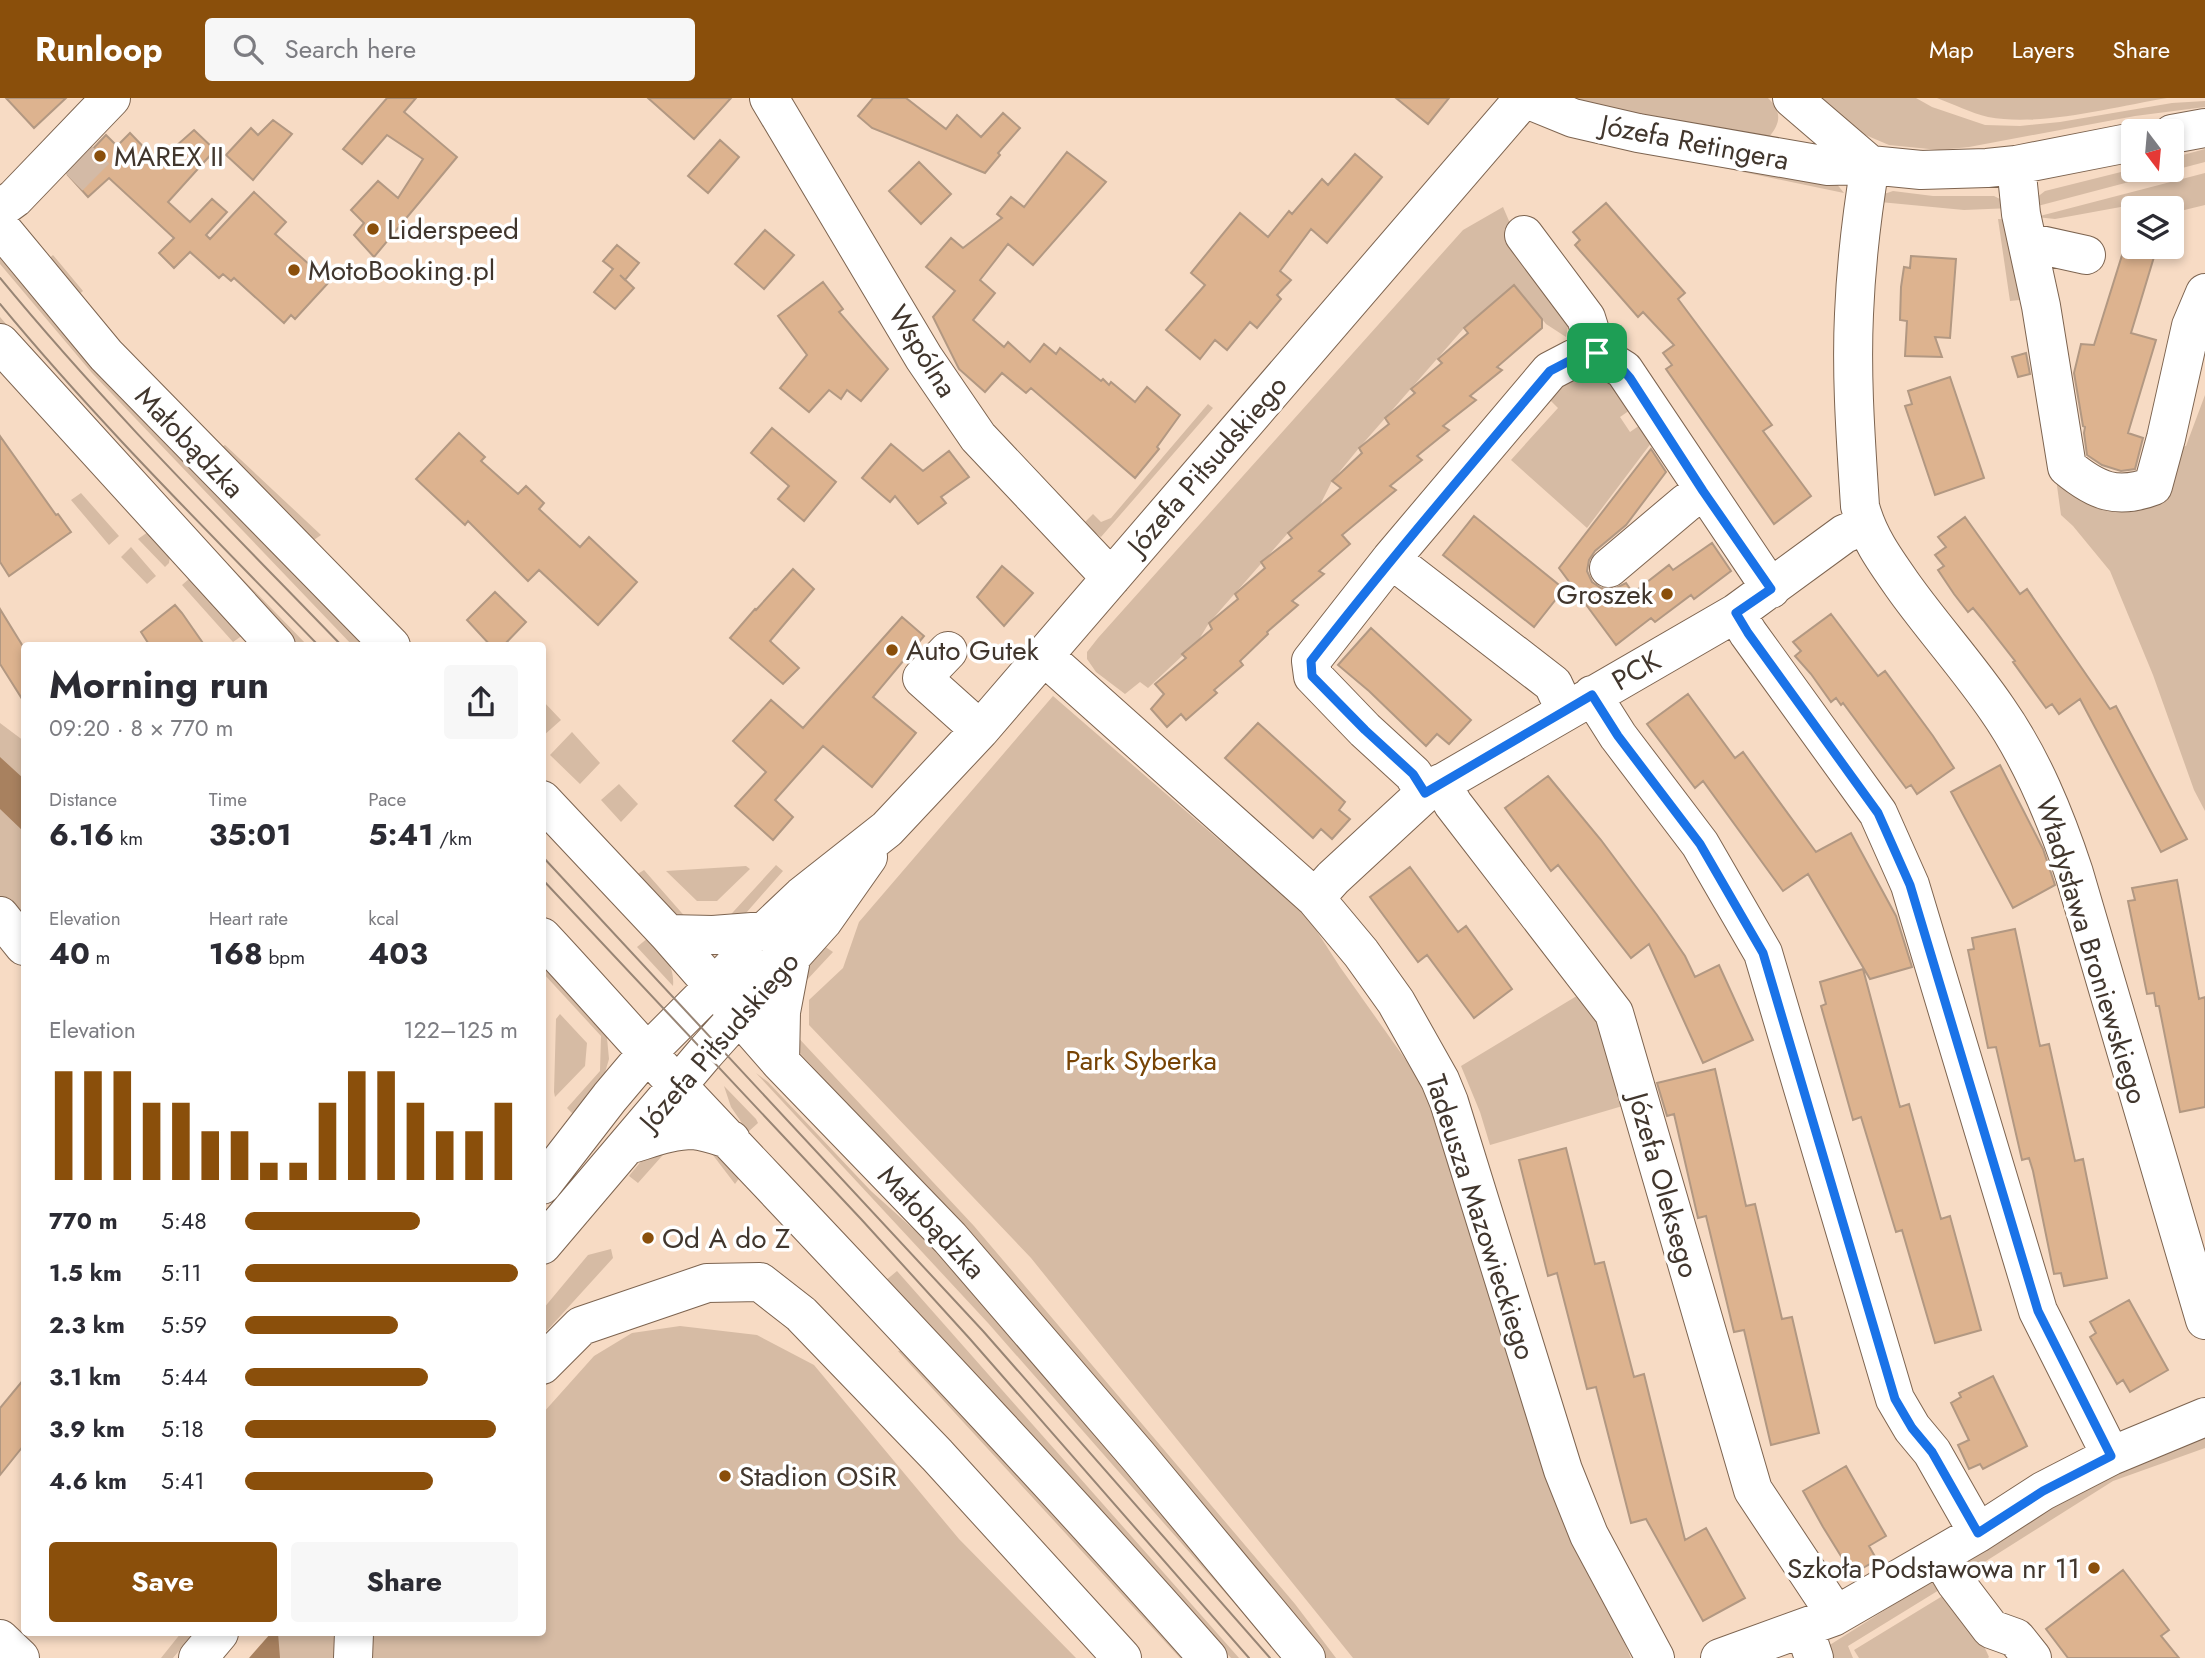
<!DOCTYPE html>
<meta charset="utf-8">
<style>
body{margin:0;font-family:Jost,sans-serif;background:#f7f7f7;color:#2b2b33;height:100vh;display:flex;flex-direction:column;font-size:26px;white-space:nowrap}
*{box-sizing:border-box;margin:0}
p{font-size:23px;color:#7c7c81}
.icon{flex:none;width:38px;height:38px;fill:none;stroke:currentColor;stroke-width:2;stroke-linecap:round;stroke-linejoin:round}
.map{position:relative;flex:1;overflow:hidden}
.drawer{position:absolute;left:21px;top:544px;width:525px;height:994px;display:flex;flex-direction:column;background:#fff;border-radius:7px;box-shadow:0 4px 10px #0003}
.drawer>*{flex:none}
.needle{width:46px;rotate:164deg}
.tools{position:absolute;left:2121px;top:21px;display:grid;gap:14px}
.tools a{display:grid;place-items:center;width:63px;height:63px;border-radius:7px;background:#fff;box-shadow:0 4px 10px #0003;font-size:35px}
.pin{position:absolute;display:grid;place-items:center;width:60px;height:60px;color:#fff;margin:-30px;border-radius:14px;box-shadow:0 4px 10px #0006}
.round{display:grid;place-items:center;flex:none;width:74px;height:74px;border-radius:7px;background:#f7f7f7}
.summary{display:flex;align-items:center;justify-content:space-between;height:119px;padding:0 28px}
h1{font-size:38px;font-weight:700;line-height:52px}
.metrics{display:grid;grid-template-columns:repeat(3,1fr);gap:10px;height:119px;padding:7px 28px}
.metrics div{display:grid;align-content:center}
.metrics b{font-size:30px;font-weight:700}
.metrics small{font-size:19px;font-weight:400}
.metrics p{font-size:19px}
.chart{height:196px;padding:14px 28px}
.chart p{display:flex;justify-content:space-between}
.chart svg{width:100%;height:126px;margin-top:7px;stroke:#8a4f0b;stroke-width:6}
.action{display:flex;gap:14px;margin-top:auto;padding:14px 28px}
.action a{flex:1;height:80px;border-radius:7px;background:#8a4f0b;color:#fff;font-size:28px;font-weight:700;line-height:80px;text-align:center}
.action a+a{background:#f7f7f7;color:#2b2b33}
ul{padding:0 28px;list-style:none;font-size:23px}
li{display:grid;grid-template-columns:112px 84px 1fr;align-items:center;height:52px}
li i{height:18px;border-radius:9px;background:#8a4f0b}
header{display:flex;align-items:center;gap:42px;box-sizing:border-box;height:98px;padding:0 35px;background:#8a4f0b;color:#fff}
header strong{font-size:33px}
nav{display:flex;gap:38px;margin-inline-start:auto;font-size:24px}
.search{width:490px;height:63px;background:#f7f7f7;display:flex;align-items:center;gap:18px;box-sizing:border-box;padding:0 24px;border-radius:7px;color:#7c7c81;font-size:26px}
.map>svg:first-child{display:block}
.green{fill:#d6bba4}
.water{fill:#a8815f}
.pier{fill:#f7dbc4}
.building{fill:#ddb38f;stroke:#b29882;stroke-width:2}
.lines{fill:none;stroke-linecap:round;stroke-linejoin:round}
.minor-tunnel{stroke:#d3baa6;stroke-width:38;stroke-dasharray:38 19;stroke-linecap:butt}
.minor-casing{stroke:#7d6450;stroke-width:40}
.minor{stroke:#fff;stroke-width:38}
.tram{stroke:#988575;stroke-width:2}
.route-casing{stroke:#fff;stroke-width:14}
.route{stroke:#1a73e8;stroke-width:9}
.poi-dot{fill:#8a4f0b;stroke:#fff;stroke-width:2.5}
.labels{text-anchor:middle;stroke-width:7;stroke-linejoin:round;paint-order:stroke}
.street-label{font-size:28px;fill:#41362d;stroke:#fff}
.poi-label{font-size:28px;fill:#41362d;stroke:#fff;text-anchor:start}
.park-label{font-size:28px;fill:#774304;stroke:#fff}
</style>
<header>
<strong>Runloop</strong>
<div class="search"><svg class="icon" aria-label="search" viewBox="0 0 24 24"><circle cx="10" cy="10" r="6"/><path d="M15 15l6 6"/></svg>Search here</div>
<nav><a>Map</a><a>Layers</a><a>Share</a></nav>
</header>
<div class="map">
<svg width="2205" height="1560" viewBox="0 0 2205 1560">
<rect width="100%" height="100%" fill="#f7dbc4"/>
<!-- green -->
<path class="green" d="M1577,0H1768C1782,14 1781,24 1769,39L1606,13Z
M1810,0H1916L1932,9L1985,27L2020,28L2060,24L2172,5L2205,3V9L2135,18L1969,49L1939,52L1889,47L1849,30Z
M1937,0H2167C2113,9 2041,29 1988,19C1971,15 1953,6 1937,0Z
M2205,51V64L2030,110L2036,100L2045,93L2133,71L2172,72V60Z
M1652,55L1836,85L1844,95Z
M2205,75V107L2172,115V110H2151L2137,106L2055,121L2036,119Z
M1893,93L1933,98H1994L2006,104L2012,110L1964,112L1880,104L1884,96Z
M1503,109L1522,153L1569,224L1566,239L1546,226L1514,187L1464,230L1359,350L1332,383L1319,409L1288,435L1209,525L1198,543L1148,590L1140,584L1125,596L1096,574L1087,561V554L1098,540L1463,132Z
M1998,121L2015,122L2029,201L2010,203Z
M0,153L370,548H353L92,275L0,166Z
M53,157L83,193L76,199L46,163Z
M0,219C97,334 203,440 308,548H295L33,263L0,225Z
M1580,277L1610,285L1633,310L1620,319L1630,334L1643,325L1658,336L1587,430L1511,362L1558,310L1543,295Z
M2205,297V713L2194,692L2153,577L2110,473L2073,428L2061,417L2054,366L2100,403L2170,351L2186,348Z
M1208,306L1213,310L1101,439L1083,426L1093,416L1101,424L1111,420Z
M225,347L321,437L311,444L220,350Z
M81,395L119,438L109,447L71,402Z
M148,434L170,458L169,465L165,469L138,441Z
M131,449L156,478L147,486L121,459Z
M190,480L243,537L233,544L182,487Z
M1053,598L1307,818L1340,869L1437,1006L1547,1365L1631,1560H1353L1031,1160L809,927V902L843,870L859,824Z
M543,603L561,622L543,638H542Z
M0,625L24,643V879L19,859L0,838Z
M572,634L600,665L580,686L550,657Z
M619,686L638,706L621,724L601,702Z
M776,767L783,773L746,815L719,828L702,829L680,824L636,777L644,772L688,822L723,825Z
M746,768L750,771L717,803H697L666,773Z
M649,839C662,853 675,867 673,888L637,849Z
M824,848L833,854L792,898V933L974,1128L1295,1506L1336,1560H1326L1209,1418L967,1135L798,953C773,908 798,884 824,848Z
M543,858L602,924L607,940L609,961L604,978L574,1017L567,1010L600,973L601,938L543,875Z
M1580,896L1604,933L1626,1007L1490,1047L1480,1014L1461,968Z
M560,916L587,945L585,968L555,999L554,994L556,921Z
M756,975L768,984L871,1093L959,1172L1256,1530L988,1225Z
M724,988L756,1021L758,1025L748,1034L731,1009Z
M687,1041C716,1044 724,1055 743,1075L735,1086L706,1048L670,1049L638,1085L629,1078C648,1055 656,1043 687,1041Z
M611,1151L613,1160L543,1237V1211L588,1157Z
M897,1173L1239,1560H1231L885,1183Z
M680,1228L757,1237L814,1267L959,1441L1076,1560H249L270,1535H542L543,1315L594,1258L632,1235Z
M904,1252L1190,1560H1180L898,1253Z
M2205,1339V1350L2113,1383L1964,1477L1960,1464L2055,1406L2110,1377Z
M1934,1481L1944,1489L1848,1548L1853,1560H1829L1825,1550Z
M1949,1494L1978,1535L1989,1559L1988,1560H1859L1854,1552Z
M181,1535H194L173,1560H161Z"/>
<!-- water -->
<path class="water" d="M0,659L24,681V734L0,711Z
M244,1535H278L280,1560H246Z"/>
<!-- pier -->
<path class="pier" d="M240,1535H271L249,1560H243Z"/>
<!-- building -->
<path class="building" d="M6,0H66L34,30Z
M387,0H416L404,14L457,59L374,159L354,137L364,125L351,112L378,83L398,100L423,61L387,37L362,66L343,51Z
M648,0H731L694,41Z
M873,0H906L946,31L957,17L981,39L1003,15L1020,30L998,55L1000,57L985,75L872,30L858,18Z
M1396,0H1449L1428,26Z
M273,22L292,36L253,82L226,57L251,30L258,37Z
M194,32L215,52L168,104L190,124L212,101L227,114L206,137L210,141L254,94L286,124L275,136L329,184L295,221L291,217L284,225L234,180L231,183L223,176L219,180L190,154L174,170L159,155L174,140L109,80L88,99L68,77L106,37L117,48L130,35L158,64Z
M720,42L739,59L708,95L688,78Z
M1067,54L1106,84L1033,167L1008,146L980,182L995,195L973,222L1004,249L1008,244L1030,264L1044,246L1056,256L1060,250L1101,283L1103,281L1109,287L1111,284L1135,304L1147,289L1180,317L1157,349L1159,351L1135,380L1031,290L1026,295L1002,275L985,294L959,271L933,219L955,193L926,169L951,140L963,150L1002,120L997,116L1011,99L1024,109Z
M1355,56L1382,79L1327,145L1311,131L1280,173L1291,182L1277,197L1281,201L1257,230L1250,224L1227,252L1215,242L1200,261L1166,232L1205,187L1191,175L1240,115L1268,139L1289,113L1292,116L1322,81L1328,87Z
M919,64L951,96L921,126L889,93Z
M1606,105L1685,195L1678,201L1772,327L1763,333L1811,398L1774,426L1666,271L1672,267L1663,255L1674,247L1643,214L1638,219L1575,147L1580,142L1573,134Z
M2133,122V149H2157L2131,235L2156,242L2128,335L2143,340L2135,371L2121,373L2102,367L2087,357L2084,335L2085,329L2083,328L2074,275L2081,246L2094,247Z
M765,132L794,157L764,191L735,166Z
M617,147L639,165L625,182L620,177L634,190L615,211L594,194L613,171L603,163Z
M1911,158L1956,161L1950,240L1935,239L1942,259L1905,258L1907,223L1900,222L1901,189L1904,169L1910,170Z
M823,184L843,211L839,214L888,271L861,303L847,292L841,301L829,292L809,314L780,290L807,257L778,218Z
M1514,187L1542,221V230L1497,269L1502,272L1470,298L1476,302L1443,328L1449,332L1417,358L1422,362L1390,388L1396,392L1342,437L1350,446L1319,473L1324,476L1292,503L1298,507L1267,534L1268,536L1240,563L1243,567L1214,592L1217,595L1186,622L1181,616L1167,629L1151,611L1164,596L1155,586L1186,560L1182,556L1212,531L1209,525L1238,501L1235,496L1265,470L1261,464L1292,440L1288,435L1341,390L1332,383L1362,355L1359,350L1389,326L1385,320L1415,295L1411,291L1442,265L1438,261L1468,235L1464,230Z
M2026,255L2030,276L2018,279L2012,259Z
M1950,279L1984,380L1935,397L1905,308L1912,306L1908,293Z
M772,330L836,384L804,423L778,401L789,388L751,355Z
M459,335L485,359L481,363L518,396L526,388L544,405L539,411L580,449L589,439L637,484L598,527L539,472L528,483L468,423L465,427L416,381Z
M0,338L56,417L58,416L71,434L9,478L0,464Z
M891,346L923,373L949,353L969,379L941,399L946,405L918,426L895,398L890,404L862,380Z
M1651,351L1666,374L1626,427L1595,453L1589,462L1587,473L1592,484L1601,490L1612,492L1626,485L1633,495L1669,467L1673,472L1712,445L1731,473L1694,501L1691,497L1655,524L1651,520L1616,547L1559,470Z
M1474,418L1564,491L1534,529L1443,457Z
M1965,419L2020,496L2027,491L2110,611L2116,608L2187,741L2161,754L2080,601L2059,616L2052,606L2046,610L2013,564L2015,563L1983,522L1973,510L1968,514L1954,496L1938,472L1944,468L1935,457L1946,449L1938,439Z
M1002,468L1033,495L1004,528L977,499Z
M793,471L814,491L770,543L799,570L783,586L730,540L755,511L756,512Z
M495,494L526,524L503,548H491L467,522Z
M175,507L182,515L205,548H150L141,534Z
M0,511L24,550V604L0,566Z
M1831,516L1878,578L1885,573L1933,638L1954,670L1917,696L1911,687L1906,690L1843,605L1841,607L1836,600L1831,604L1811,576L1795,558L1801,553L1793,544Z
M902,519L924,538L873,599L916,635L872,689L823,648L775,702L793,719L773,742L735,708L766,674L733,643L771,602L803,630Z
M1371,530L1471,622L1449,646L1437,636L1426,648L1369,593L1338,567Z
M1688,596L1735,660L1743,654L1816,754L1851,735L1896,818L1912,869L1870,881L1808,776L1783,793L1703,683L1695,690L1647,626Z
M1258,625L1345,704L1339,712L1350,721L1332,741L1321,731L1313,740L1225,660Z
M2000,667L2043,751L2055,787L2013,810L1951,694Z
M1548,678L1601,742L1657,817L1685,858L1695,879L1719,867L1753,942L1703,965L1649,846L1631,860L1558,767L1551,773L1505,710Z
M1410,769L1458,834L1466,828L1512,891L1474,920L1427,857L1418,864L1370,799Z
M2177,782L2199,901L2205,899V1009L2180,1014L2159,908H2156L2154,895L2147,896L2128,803L2135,802L2132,790Z
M2015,831L2040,948L2049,946L2075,1063L2083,1061L2107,1180L2064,1188L2061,1175L2054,1176L2033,1073L2029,1060L2022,1062L1996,949L1988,950L1968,852L1974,851L1972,840Z
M1863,871L1900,1009L1909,1006L1941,1121L1950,1118L1981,1232L1935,1245L1902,1132L1896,1134L1861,1019L1853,1022L1821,908L1826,906L1820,884Z
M1715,971L1746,1108L1755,1106L1782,1221L1792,1219L1819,1335L1771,1347L1744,1232L1734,1234L1706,1118L1698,1120L1674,1016L1667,1018L1657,985Z
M1566,1050L1595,1166L1604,1164L1634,1279L1644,1276L1685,1442L1706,1430L1745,1500L1703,1523L1646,1421L1631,1425L1596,1289L1587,1291L1557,1175L1548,1178L1519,1062Z
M2129,1202L2168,1272L2130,1294L2123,1282L2117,1286L2090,1239L2096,1235L2090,1224Z
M1993,1278L2027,1348L1983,1371L1980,1366L1969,1371L1958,1347L1969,1342L1951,1305L1961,1299L1959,1295Z
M24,1281V1347L0,1377V1310Z
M1846,1368L1886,1438L1869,1448L1877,1462L1852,1476L1823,1429L1803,1393Z
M2123,1472L2169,1532L2161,1538L2179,1560H2068L2046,1531Z"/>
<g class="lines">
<!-- minor-tunnel -->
<path class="minor-tunnel" d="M69,79L109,39"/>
<!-- minor casing -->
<g class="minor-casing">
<path id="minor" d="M769,0L924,260L978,339L1111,480
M1524,0L1573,20L1638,35L1828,68L1870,67L1921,72L1987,70L2016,67L2133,44
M1792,0L1870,67
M2172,36L2205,30
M1870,67C1862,116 1856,166 1854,216C1851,280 1856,344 1860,408C1868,440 1887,465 1906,492C1935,532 1969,570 1997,611C2032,661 2055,717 2074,775L2205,1222
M2016,67L2021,116L2041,208L2067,369C2096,393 2117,402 2153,388L2166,340L2191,228L2205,195
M0,111L15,100L111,0
M0,129L106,257L391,548
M1524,137L1586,220L1597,255
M2027,144L2086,157
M0,245L276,548
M1391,461L1553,586L1565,612
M1609,470L1686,405L1703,393
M1736,515L1748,535L1878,715L1910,787L2038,1213L2111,1358
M948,553L922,580L980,632
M1044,558L1315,800L1361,855L1396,904L1440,982L1449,1004L1563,1372L1589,1437L1655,1560
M1592,597L1618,638L1700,746L1763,855L1895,1301L1912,1330L1932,1354L1978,1435
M1441,685L1453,706L1614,915L1753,1392L1826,1502L1833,1519
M1425,695L1413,676L1365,632L1313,578L1311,563L1391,461L1550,273L1573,261L1597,255L1624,272L1771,491
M542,702L668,836L780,964L950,1140L1138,1358L1306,1560
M1315,800L1333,780L1425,695L1736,515L1844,436L1865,427
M0,818L24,848
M668,836L713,837L765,833
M542,839C588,888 632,939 678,988C856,1177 1036,1365 1208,1560
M780,964L781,914L791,861
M628,1047C649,1041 671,1032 693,1032C706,1033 719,1038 731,1042
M542,1087L610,999L648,954L730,872L765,833L802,798L887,731L980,632L1524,0
M542,1147L705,955L823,823L868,759
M542,1267L581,1228L707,1185L760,1184L801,1216L937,1357L1122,1560
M1940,1458L1956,1485L1991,1531L2016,1540L2032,1560
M1804,1530L1814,1560
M0,1541L20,1560
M198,1560L219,1535
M353,1560L354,1535
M1720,1560L1833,1519L1978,1435L2043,1393L2111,1358L2205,1319"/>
</g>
<!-- minor -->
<use href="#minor" class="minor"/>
<!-- tram -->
<path class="tram" d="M0,180C106,309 225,427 342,548
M0,206C99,326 211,436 319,548
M542,758L983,1233L1270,1560
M542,781L861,1121L970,1241L1249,1560"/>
</g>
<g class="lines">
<!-- route casing -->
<g class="route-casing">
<path id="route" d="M1597,255L1623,272L1630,280L1703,393L1771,491L1736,515L1748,535L1878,715L1910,787L2038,1213L2111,1358L2043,1393L1978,1435L1932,1354L1912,1330L1895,1301L1763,855L1700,746L1618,638L1592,597L1425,695L1413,676L1365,632L1312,578L1311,563C1388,464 1469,369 1550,273L1573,261Z"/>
</g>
<!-- route -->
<use href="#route" class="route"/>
</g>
<!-- markers -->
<g class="poi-dot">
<circle cx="100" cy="58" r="7"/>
<circle cx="373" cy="131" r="7"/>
<circle cx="294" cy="172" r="7"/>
<circle cx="1667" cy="496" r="7"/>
<circle cx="892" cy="552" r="7"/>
<circle cx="648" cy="1140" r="7"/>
<circle cx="725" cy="1378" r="7"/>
<circle cx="2094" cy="1470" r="7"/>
</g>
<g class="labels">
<!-- street labels -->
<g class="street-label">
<text transform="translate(1695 44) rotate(11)" y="10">Józefa Retingera</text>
<text transform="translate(923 253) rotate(58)" y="10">Wspólna</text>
<text transform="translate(190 344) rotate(46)" y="10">Małobądzka</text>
<text transform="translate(1207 367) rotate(-49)" y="10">Józefa Piłsudskiego</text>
<text transform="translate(1636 572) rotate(-30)" y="10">PCK</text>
<text transform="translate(2092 852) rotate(73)" y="10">Władysława Broniewskiego</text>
<text transform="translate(719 943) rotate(-49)" y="10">Józefa Piłsudskiego</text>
<text transform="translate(1664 1087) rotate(74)" y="10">Józefa Oleksego</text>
<text transform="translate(1481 1119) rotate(72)" y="10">Tadeusza Mazowieckiego</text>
<text transform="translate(932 1124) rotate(47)" y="10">Małobądzka</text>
</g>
<!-- poi labels -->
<g class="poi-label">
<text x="114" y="68">MAREX II</text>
<text x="387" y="141">Liderspeed</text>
<text x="308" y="182">MotoBooking.pl</text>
<text x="1653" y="506" text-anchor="end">Groszek</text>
<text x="906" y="562">Auto Gutek</text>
<text x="662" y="1150">Od A do Z</text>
<text x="739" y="1388">Stadion OSiR</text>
<text x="2080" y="1480" text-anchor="end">Szkoła Podstawowa nr 11</text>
</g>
<!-- park labels -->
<g class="park-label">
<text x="1141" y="972">Park Syberka</text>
</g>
</g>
</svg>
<div class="tools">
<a><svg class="needle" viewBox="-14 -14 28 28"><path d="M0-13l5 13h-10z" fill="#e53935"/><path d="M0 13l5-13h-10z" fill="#7c7c81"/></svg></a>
<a><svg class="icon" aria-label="layers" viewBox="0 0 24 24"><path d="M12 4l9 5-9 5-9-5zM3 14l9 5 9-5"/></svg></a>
</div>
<div class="pin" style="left:1597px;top:255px;background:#1e9e55"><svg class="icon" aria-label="arrive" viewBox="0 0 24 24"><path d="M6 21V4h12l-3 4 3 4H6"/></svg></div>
<section class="drawer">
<div class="summary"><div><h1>Morning run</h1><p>09:20 · 8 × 770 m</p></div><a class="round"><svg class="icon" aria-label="share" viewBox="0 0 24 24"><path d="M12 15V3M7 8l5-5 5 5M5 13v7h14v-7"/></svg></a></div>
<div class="metrics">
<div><p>Distance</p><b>6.16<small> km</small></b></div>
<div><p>Time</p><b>35:01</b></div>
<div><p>Pace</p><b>5:41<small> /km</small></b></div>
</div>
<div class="metrics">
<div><p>Elevation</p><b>40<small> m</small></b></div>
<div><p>Heart rate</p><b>168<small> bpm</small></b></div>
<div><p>kcal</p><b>403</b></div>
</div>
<div class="chart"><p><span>Elevation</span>122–125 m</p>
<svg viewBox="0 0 160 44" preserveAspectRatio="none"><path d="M5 44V6M15 44V6M25 44V6M35 44V17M45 44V17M55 44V27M65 44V27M75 44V38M85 44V38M95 44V17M105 44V6M115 44V6M125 44V17M135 44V27M145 44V27M155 44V17"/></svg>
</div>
<ul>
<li><b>770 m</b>5:48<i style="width:64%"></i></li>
<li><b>1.5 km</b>5:11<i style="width:100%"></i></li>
<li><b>2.3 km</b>5:59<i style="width:56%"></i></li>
<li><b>3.1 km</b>5:44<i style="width:67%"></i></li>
<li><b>3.9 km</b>5:18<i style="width:92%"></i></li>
<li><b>4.6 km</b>5:41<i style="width:69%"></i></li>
</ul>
<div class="action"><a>Save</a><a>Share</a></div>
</section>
</div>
